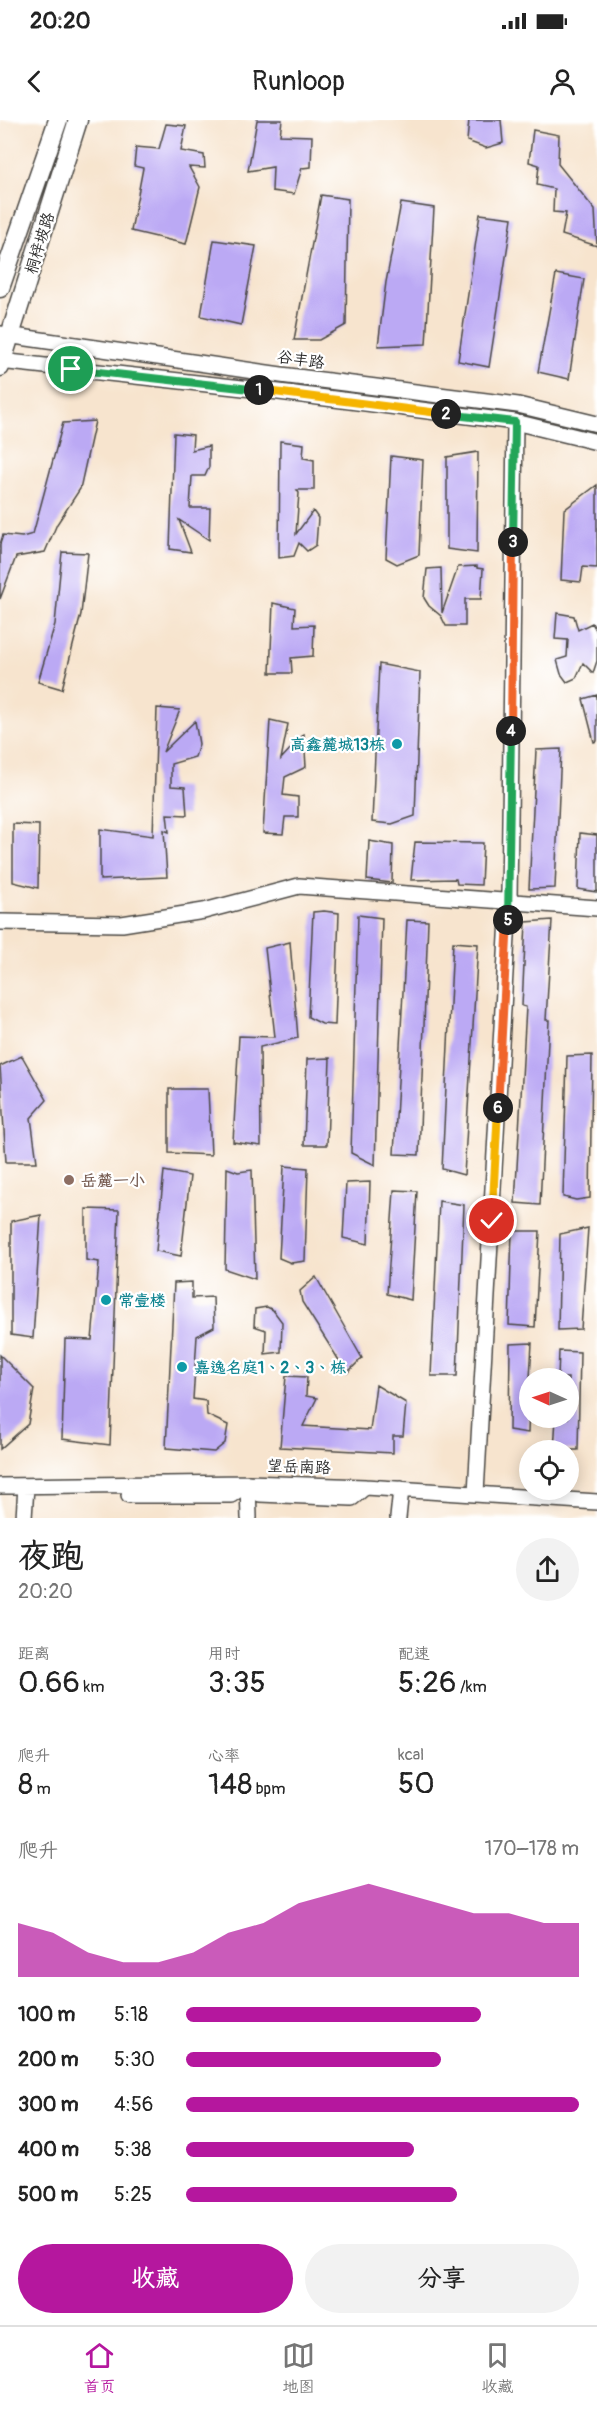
<!DOCTYPE html>
<html lang="zh">
<meta charset="utf-8">
<style>
body{margin:0;font-family:Pangolin,"LXGW WenKai TC",sans-serif;background:#f2f2f2;color:#222;height:100vh;display:flex;flex-direction:column;font-size:22px;white-space:nowrap}
*{box-sizing:border-box;margin:0}
p{font-size:20px;color:#767676}
.icon{flex:none;width:33px;height:33px;fill:none;stroke:currentColor;stroke-width:2;stroke-linecap:round;stroke-linejoin:round}
.map{position:relative;height:1398px;overflow:hidden}
.drawer{display:flex;flex-direction:column;background:#fff;flex:1}
.drawer>*{flex:none}
.needle{width:39px;rotate:273deg}
.fabs{position:absolute;left:519px;top:1248px;display:grid;gap:12px}
.fabs a{display:grid;place-items:center;width:60px;height:60px;border-radius:50%;background:#fff;box-shadow:0 3px 15px #0003;font-size:30px}
.pin{position:absolute;display:grid;place-items:center;width:51px;height:51px;color:#fff;margin:-26px;border:3px solid #fff;border-radius:50%;box-shadow:0 2px 6px #0007}
.km{position:absolute;width:30px;height:30px;margin:-15px;border-radius:50%;background:#222;color:#fff;font-size:16px;line-height:30px;text-align:center}
.round{display:grid;place-items:center;flex:none;width:63px;height:63px;border-radius:32px;background:#f2f2f2}
.head{display:flex;align-items:center;justify-content:space-between;height:102px;padding:0 18px}
h1{font-size:33px;font-weight:600;line-height:45px}
.figures{display:grid;grid-template-columns:repeat(3,1fr);gap:9px;height:102px;padding:6px 18px}
.figures div{display:grid;align-content:center}
.figures b{font-size:30px;font-weight:600}
.figures small{font-size:16px;font-weight:400}
.figures p{font-size:16px}
.chart{height:168px;padding:12px 18px}
.chart p{display:flex;justify-content:space-between}
.chart svg{width:100%;height:108px;margin-top:6px;fill:#b5179e;opacity:.7}
.cta{display:flex;gap:12px;margin-top:auto;padding:12px 18px}
.cta a{flex:1;height:69px;border-radius:36px;background:#b5179e;color:#fff;font-size:24px;font-weight:600;line-height:69px;text-align:center}
.cta a+a{background:#f2f2f2;color:#222}
ul{padding:0 18px;list-style:none;font-size:20px}
li{display:grid;grid-template-columns:96px 72px 1fr;align-items:center;height:45px}
li i{height:15px;border-radius:8px;background:#b5179e}
.status{display:flex;justify-content:space-between;align-items:center;height:42px;padding:0 30px;background:#fff;direction:ltr}
.status svg{height:16px;fill:currentColor}
header{display:flex;justify-content:space-between;align-items:center;height:78px;padding:0 18px;background:#fff;font-size:27px;font-weight:600}
.tab-bar{display:flex;justify-content:space-around;align-items:center;height:84px;border-top:2px solid #e0e0e0;background:#fff;font-size:16px;color:#767676}
.tab-bar a{display:grid;justify-items:center;gap:3px}
.tab-bar .current{color:#b5179e}
.map>svg:first-child{display:block}
.building{fill:#bba9f4}
.lines{fill:none;stroke-linecap:round;stroke-linejoin:round}
.minor-casing{stroke:#4a4743;stroke-width:18}
.major-casing{stroke:#4a4743;stroke-width:21}
.minor{stroke:#fff;stroke-width:15}
.major{stroke:#fff;stroke-width:18}
.split-1-casing{stroke:#fff;stroke-width:12}
.split-2-casing{stroke:#fff;stroke-width:12}
.split-3-casing{stroke:#fff;stroke-width:12}
.split-4-casing{stroke:#fff;stroke-width:12}
.split-5-casing{stroke:#fff;stroke-width:12}
.split-6-casing{stroke:#fff;stroke-width:12}
.split-7-casing{stroke:#fff;stroke-width:12}
.split-1{stroke:#22a559;stroke-width:8}
.split-2{stroke:#f5b400;stroke-width:8}
.split-3{stroke:#22a559;stroke-width:8}
.split-4{stroke:#f0652b;stroke-width:8}
.split-5{stroke:#22a559;stroke-width:8}
.split-6{stroke:#f0652b;stroke-width:8}
.split-7{stroke:#f5b400;stroke-width:8}
.culture-dot{fill:#0f9aa8;stroke:#fff;stroke-width:2}
.education-dot{fill:#8d6e63;stroke:#fff;stroke-width:2}
.labels{text-anchor:middle;stroke-width:4.5;stroke-linejoin:round;paint-order:stroke}
.street-label{font-size:16px;fill:#2b2b2b;stroke:#fff}
.culture-label{font-size:16px;font-weight:bold;fill:#0d838f;stroke:#fff;text-anchor:start}
.education-label{font-size:16px;font-weight:bold;fill:#785e54;stroke:#fff;text-anchor:start}
</style>
<div class="status"><b>20:20</b><svg viewBox="0 0 49 12"><path d="M0 12V9h3v3zM5 12V6h3v6zM10 12V3h3v9zM15 12V0h3v12zM26 1h20v11H26zM47 4h2v5h-2z"/></svg></div>
<header><svg class="icon" aria-label="back" viewBox="0 0 24 24"><path d="M15 5l-7 7 7 7"/></svg>Runloop<svg class="icon" aria-label="person" viewBox="0 0 24 24"><circle cx="12" cy="8" r="4"/><path d="M4 21q1-7 8-7t8 7"/></svg></header>
<div class="map">
<svg width="597" height="1398" viewBox="0 0 597 1398">
<rect width="100%" height="100%" fill="#fff"/>
<filter id="ink" filterUnits="userSpaceOnUse"><feTurbulence type="fractalNoise" baseFrequency=".0167" numOctaves="2"/><feDisplacementMap in="SourceGraphic" scale="12" xChannelSelector="R" yChannelSelector="G"/><feConvolveMatrix kernelMatrix="1 2 1 2 8 2 1 2 1" color-interpolation-filters="sRGB"/></filter>
<filter id="wash" filterUnits="userSpaceOnUse"><feTurbulence type="fractalNoise" baseFrequency=".008" numOctaves="4" result="noise"/><feDisplacementMap in="SourceGraphic" scale="24" xChannelSelector="R" yChannelSelector="G"/><feGaussianBlur stdDeviation="1.35" result="paint"/><feColorMatrix in="noise" values="0 0 0 0 0 0 0 0 0 0 0 0 0 0 0 0 0 1.4 0 .05"/><feComposite in="paint" operator="in"/></filter>
<g filter="url(#wash)">
<rect width="100%" height="100%" fill="#f7e4ce"/>
<g id="blocks">
<!-- building -->
<path class="building" d="M257,0H282L280,15L312,16L311,47L302,48L294,74L272,71L273,47L248,51Z
M469,0H501L503,23L486,28L467,21Z
M166,4L186,6L181,31L204,35L205,48L189,47L200,67L186,124L131,111L143,48L134,46L136,27L159,29Z
M533,10L559,15L558,44L595,90L597,126L562,115L566,93L553,92L554,69L537,65L539,45L529,42Z
M321,75L348,79L346,205L319,220H294Z
M401,83L434,88L426,224L378,226L386,162Z
M480,94L512,98L489,247L458,241Z
M214,120L256,126L241,205L201,196Z
M556,154L584,159L569,259L538,252Z
M95,301L80,369L57,404L45,432L16,437L0,479V424L3,415L22,417L33,414L63,303Z
M174,313L193,315L192,330L209,326V347L205,356H192L190,388H210L209,420L179,400L191,432L170,429Z
M280,321L304,324L303,338L314,340V370H297L299,373L296,414L313,391L318,398L316,425L307,431L299,423L294,436L279,438Z
M478,332L477,433L447,429V337Z
M391,336L423,340L419,435L397,444L386,438Z
M597,365V448L583,447L581,462L561,460L564,390Z
M62,432L88,433L81,494L62,569L38,562L55,504Z
M477,446V448L483,449L481,479H465V506H446L441,496L429,486L424,478L427,449L441,448L442,493L458,447Z
M273,483L295,488L294,506L314,505L313,536L291,538L292,553H270Z
M557,493L574,496L578,510L592,503L597,512V541L593,553L583,543L576,558L567,562L561,554L557,540L567,537L568,520L555,519Z
M379,544L420,552L415,696L392,704L372,702Z
M597,575V621L594,622L583,579Z
M157,588L180,590L163,632L195,601L199,624L195,637L171,644V666L185,667L187,695L167,694L169,712L164,710L167,757L100,760V709L153,716Z
M270,600L288,604L281,639L304,614L306,647L285,657L283,675L298,677V697H285L283,714L263,713Z
M561,629L555,768L529,769L536,630Z
M13,704L39,705L38,768L13,762Z
M580,713L597,715V772L578,769Z
M369,721L393,725L392,763L367,760Z
M415,722L483,723L481,765L457,764L456,759L411,760Z
M324,791L339,793L335,905L322,904L308,897L313,792Z
M358,795L382,798L375,1045L351,1033Z
M407,800L428,801L419,1035L394,1034Z
M552,800L546,900H549L540,1085L515,1083L526,887L522,886L526,802Z
M290,822L298,918L260,927L261,1026L233,1022L239,916L275,917L265,828Z
M453,822L478,824L464,1055L442,1049Z
M592,935L590,1078L576,1080L563,1077L567,936Z
M22,936L47,980L31,998L37,1042H6L0,946Z
M330,938L327,1025H304L307,939Z
M169,969H208L211,1035L169,1033Z
M284,1046L308,1048L305,1141L291,1143L279,1138Z
M227,1048L238,1052L252,1050L255,1159L225,1149Z
M164,1051L190,1056L181,1136L156,1131Z
M370,1062L368,1124L343,1118L346,1063Z
M394,1070L417,1071L411,1180L387,1174Z
M439,1081L464,1085L457,1256H431Z
M86,1089L119,1090L110,1325L62,1319L65,1219L92,1220L99,1142L86,1140Z
M41,1095L33,1218L11,1215V1101Z
M588,1108L581,1209L558,1210L560,1114Z
M512,1111H540L535,1207L509,1205Z
M316,1157L362,1238L347,1253L302,1182L300,1171Z
M192,1162V1178L213,1177L214,1207L197,1216L193,1279L206,1281L207,1295L228,1305L225,1323L214,1332L166,1328L174,1163Z
M267,1187L273,1190L282,1202L281,1232L265,1234L266,1210L254,1206L255,1189Z
M532,1223L530,1258L528,1313L509,1310L510,1224Z
M559,1231L580,1232L578,1330H554L556,1298H568V1258H558Z
M0,1235L34,1269L28,1304L0,1329Z
M286,1256L307,1257L306,1276L317,1278L303,1306L370,1310L376,1265L406,1283L403,1316H393V1333L280,1327Z"/>
</g>
</g>
<g filter="url(#ink)">
<use href="#blocks" fill-opacity="0" stroke="#4a4743" stroke-width="1.5"/>
<g class="lines">
<!-- minor casing -->
<g class="minor-casing">
<path id="minor" d="M0,214L281,255L518,285L597,304
M0,241L279,272L515,302L597,322
M0,802L122,804L204,791L299,766L597,788
M248,1363L260,1374L352,1378L365,1367
M248,1363L249,1398
M0,1366L248,1363L365,1367L597,1382
M476,1373L509,781L515,302
M129,1375H231L248,1363
M24,1398L26,1366
M398,1398L401,1369"/>
</g>
<!-- major casing -->
<g class="major-casing">
<path id="major" d="M0,168L58,0
M0,247L78,0"/>
</g>
<!-- minor -->
<use href="#minor" class="minor"/>
<!-- major -->
<use href="#major" class="major"/>
</g>
</g>
<g class="lines" filter="url(#ink)">
<!-- split-1 casing -->
<g class="split-1-casing">
<path id="split-1" d="M71,249L259,270"/>
</g>
<!-- split-2 casing -->
<g class="split-2-casing">
<path id="split-2" d="M259,270L446,294"/>
</g>
<!-- split-3 casing -->
<g class="split-3-casing">
<path id="split-3" d="M446,294L515,302L513,422"/>
</g>
<!-- split-4 casing -->
<g class="split-4-casing">
<path id="split-4" d="M511,611L513,422"/>
</g>
<!-- split-5 casing -->
<g class="split-5-casing">
<path id="split-5" d="M508,800L511,611"/>
</g>
<!-- split-6 casing -->
<g class="split-6-casing">
<path id="split-6" d="M498,988L508,800"/>
</g>
<!-- split-7 casing -->
<g class="split-7-casing">
<path id="split-7" d="M492,1101L498,988"/>
</g>
<!-- split-1 -->
<use href="#split-1" class="split-1"/>
<!-- split-2 -->
<use href="#split-2" class="split-2"/>
<!-- split-3 -->
<use href="#split-3" class="split-3"/>
<!-- split-4 -->
<use href="#split-4" class="split-4"/>
<!-- split-5 -->
<use href="#split-5" class="split-5"/>
<!-- split-6 -->
<use href="#split-6" class="split-6"/>
<!-- split-7 -->
<use href="#split-7" class="split-7"/>
</g>
<!-- markers -->
<g class="culture-dot">
<circle cx="397" cy="624" r="6"/>
<circle cx="106" cy="1180" r="6"/>
<circle cx="182" cy="1247" r="6"/>
</g>
<circle class="education-dot" cx="69" cy="1060" r="6"/>
<g class="labels">
<!-- street labels -->
<g class="street-label">
<text transform="translate(39 123) rotate(-73)" y="6">桐梓坡路</text>
<text transform="translate(301 239) rotate(8)" y="6">谷丰路</text>
<text transform="translate(299 1346) rotate(2)" y="6">望岳南路</text>
</g>
<!-- culture labels -->
<g class="culture-label">
<text x="385" y="630" text-anchor="end">高鑫麓城13栋</text>
<text x="118" y="1186">常壹楼</text>
<text x="194" y="1253">嘉逸名庭1、2、3、栋</text>
</g>
<!-- education labels -->
<g class="education-label">
<text x="81" y="1066">岳麓一小</text>
</g>
</g>
</svg>
<div class="fabs">
<a><svg class="needle" viewBox="-14 -14 28 28"><path d="M0-13l5 13h-10z" fill="#e53935"/><path d="M0 13l5-13h-10z" fill="#767676"/></svg></a>
<a><svg class="icon" aria-label="locate" viewBox="0 0 24 24"><circle cx="12" cy="12" r="6"/><path d="M12 2v4M12 18v4M2 12h4M18 12h4"/></svg></a>
</div>
<div class="pin" style="left:71px;top:249px;background:#1e9e55"><svg class="icon" aria-label="arrive" viewBox="0 0 24 24"><path d="M6 21V4h12l-3 4 3 4H6"/></svg></div>
<div class="pin" style="left:492px;top:1101px;background:#d93025"><svg class="icon" aria-label="check" viewBox="0 0 24 24"><path d="M5 12l5 5 9-10"/></svg></div>
<b class="km" style="left:259px;top:270px">1</b>
<b class="km" style="left:446px;top:294px">2</b>
<b class="km" style="left:513px;top:422px">3</b>
<b class="km" style="left:511px;top:611px">4</b>
<b class="km" style="left:508px;top:800px">5</b>
<b class="km" style="left:498px;top:988px">6</b>
</div>
<section class="drawer">
<div class="head"><div><h1>夜跑</h1><p>20:20</p></div><a class="round"><svg class="icon" aria-label="share" viewBox="0 0 24 24"><path d="M12 15V3M7 8l5-5 5 5M5 13v7h14v-7"/></svg></a></div>
<div class="figures">
<div><p>距离</p><b>0.66<small> km</small></b></div>
<div><p>用时</p><b>3:35</b></div>
<div><p>配速</p><b>5:26<small> /km</small></b></div>
</div>
<div class="figures">
<div><p>爬升</p><b>8<small> m</small></b></div>
<div><p>心率</p><b>148<small> bpm</small></b></div>
<div><p>kcal</p><b>50</b></div>
</div>
<div class="chart"><p><span>爬升</span>170–178 m</p>
<svg viewBox="0 0 160 44" preserveAspectRatio="none"><path d="M0 44V22L10 26L20 34L30 38L40 38L50 34L60 26L70 22L80 14L90 10L100 6L110 10L120 14L130 18L140 18L150 22L160 22V44z"/></svg>
</div>
<ul>
<li><b>100 m</b>5:18<i style="width:75%"></i></li>
<li><b>200 m</b>5:30<i style="width:65%"></i></li>
<li><b>300 m</b>4:56<i style="width:100%"></i></li>
<li><b>400 m</b>5:38<i style="width:58%"></i></li>
<li><b>500 m</b>5:25<i style="width:69%"></i></li>
</ul>
<div class="cta"><a>收藏</a><a>分享</a></div>
</section>
<nav class="tab-bar">
<a class="current"><svg class="icon" aria-label="home" viewBox="0 0 24 24"><path d="M3 11l9-7 9 7M6 9v11h12V9"/></svg>首页</a>
<a><svg class="icon" aria-label="map" viewBox="0 0 24 24"><path d="M3 6l6-2 6 2 6-2v14l-6 2-6-2-6 2zM9 4v14M15 6v14"/></svg>地图</a>
<a><svg class="icon" aria-label="saved" viewBox="0 0 24 24"><path d="M7 4h10v16l-5-4-5 4z"/></svg>收藏</a>
</nav>
